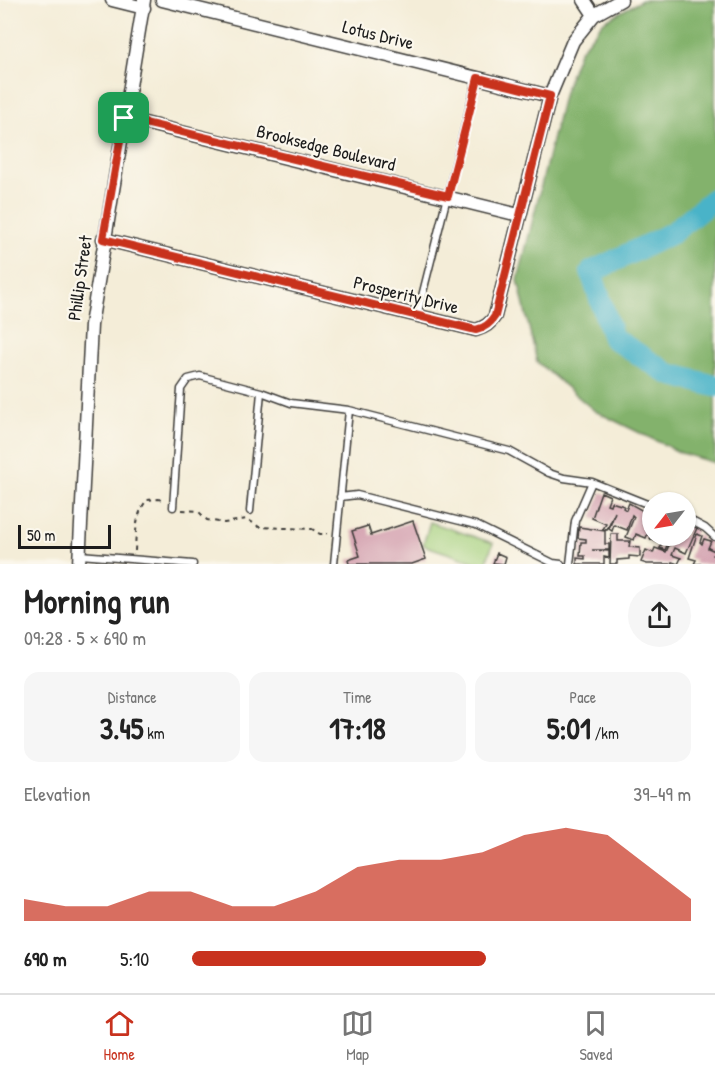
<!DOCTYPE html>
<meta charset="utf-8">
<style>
body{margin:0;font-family:"Patrick Hand",sans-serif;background:#f6f6f6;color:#222;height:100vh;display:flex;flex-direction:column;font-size:22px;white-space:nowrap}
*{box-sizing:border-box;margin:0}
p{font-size:20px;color:#767676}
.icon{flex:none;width:33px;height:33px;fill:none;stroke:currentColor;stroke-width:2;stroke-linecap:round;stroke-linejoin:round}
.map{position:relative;height:564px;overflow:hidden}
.side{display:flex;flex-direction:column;background:#fff;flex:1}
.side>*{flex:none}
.needle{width:39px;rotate:239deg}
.tools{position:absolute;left:642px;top:492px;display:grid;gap:12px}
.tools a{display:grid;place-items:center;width:54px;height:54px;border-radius:50%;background:#fff;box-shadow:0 2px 4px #0004;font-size:30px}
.scale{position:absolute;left:18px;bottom:15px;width:93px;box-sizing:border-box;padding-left:6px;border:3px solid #1c1c1c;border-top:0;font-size:16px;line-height:21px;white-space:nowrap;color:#1c1c1c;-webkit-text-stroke:4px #fbf7ec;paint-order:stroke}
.pin{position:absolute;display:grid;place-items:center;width:51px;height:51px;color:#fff;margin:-26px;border-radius:12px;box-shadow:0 3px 9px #0006}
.round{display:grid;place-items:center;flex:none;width:63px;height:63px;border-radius:32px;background:#f6f6f6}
.overview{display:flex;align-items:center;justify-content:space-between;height:102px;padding:0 24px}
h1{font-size:33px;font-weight:800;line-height:45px}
.metrics{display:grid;grid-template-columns:repeat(3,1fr);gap:9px;height:102px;padding:6px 24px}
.metrics div{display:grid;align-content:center;border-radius:15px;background:#f6f6f6;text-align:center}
.metrics b{font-size:30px;font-weight:800}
.metrics small{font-size:16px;font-weight:400}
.metrics p{font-size:16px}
.chart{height:168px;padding:12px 24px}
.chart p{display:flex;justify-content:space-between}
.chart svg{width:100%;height:108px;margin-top:6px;fill:#c8321e;opacity:.7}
ul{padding:0 24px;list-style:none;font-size:20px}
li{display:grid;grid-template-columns:96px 72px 1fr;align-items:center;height:45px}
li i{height:15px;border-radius:8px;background:#c8321e}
.dock{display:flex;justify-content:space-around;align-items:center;height:84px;border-top:2px solid #e0e0e0;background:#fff;font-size:16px;color:#767676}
.dock a{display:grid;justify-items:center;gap:3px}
.dock .on{color:#c8321e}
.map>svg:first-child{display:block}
.green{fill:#a4d07d;stroke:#60764c;stroke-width:1.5}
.forest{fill:#83b26c;stroke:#506744;stroke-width:1.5}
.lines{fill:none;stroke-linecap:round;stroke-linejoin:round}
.river{stroke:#4ab3c8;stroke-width:22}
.building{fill:#d19bac}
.service-casing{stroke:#3c3b38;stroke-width:9}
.minor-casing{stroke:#3c3b38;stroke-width:15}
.path{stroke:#3c3b38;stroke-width:2;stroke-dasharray:4.5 4.5;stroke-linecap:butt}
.service{stroke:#fff;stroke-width:6}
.minor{stroke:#fff;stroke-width:12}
.route-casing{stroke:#fff;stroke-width:12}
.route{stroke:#c8321e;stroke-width:8}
.labels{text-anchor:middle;stroke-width:4.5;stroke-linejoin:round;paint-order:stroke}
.street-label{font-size:18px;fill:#1c1c1c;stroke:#fbf7ec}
</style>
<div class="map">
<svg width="715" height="564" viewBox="0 0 715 564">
<rect width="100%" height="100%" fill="#fbf7ec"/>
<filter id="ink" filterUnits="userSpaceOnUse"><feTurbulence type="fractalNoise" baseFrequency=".0167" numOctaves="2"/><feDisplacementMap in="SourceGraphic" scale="12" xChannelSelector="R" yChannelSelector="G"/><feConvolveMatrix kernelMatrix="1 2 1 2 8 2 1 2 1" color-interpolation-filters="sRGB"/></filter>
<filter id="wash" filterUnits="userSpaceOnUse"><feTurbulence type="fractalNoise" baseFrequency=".008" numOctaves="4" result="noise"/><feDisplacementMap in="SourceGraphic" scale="24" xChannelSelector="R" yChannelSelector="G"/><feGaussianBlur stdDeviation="1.35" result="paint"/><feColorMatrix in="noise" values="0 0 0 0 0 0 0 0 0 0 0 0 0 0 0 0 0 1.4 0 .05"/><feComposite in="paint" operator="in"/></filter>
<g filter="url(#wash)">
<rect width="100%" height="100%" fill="#f4edd8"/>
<!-- green -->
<path class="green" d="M430,522L493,543L486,564H480L423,545Z"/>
<!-- forest -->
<path class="forest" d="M642,0H715V463L681,453L595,411L537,362L518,280L564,92L579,52L604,21Z"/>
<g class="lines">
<!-- river -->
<path class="river" d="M715,198L672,233L591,272L613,338L669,374L715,386"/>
</g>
<g id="blocks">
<!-- building -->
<path class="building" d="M601,492L610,496L607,504L610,505L611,502L624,506L623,508L626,510L629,503L645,512L643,515L645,516L648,510L652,512V523L646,538L636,534L634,540L626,537L634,517L632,515L627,530L614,525L612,531L609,529L615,512L607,530L603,529L606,524L592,518Z
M413,521L426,559L412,564H349L348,560L360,556L352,531L368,526L371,535Z
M687,524L697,528L686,553L675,548L672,555L681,558L678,564L672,562L671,564H647L641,562L646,550L653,553L655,548L666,552L673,536H686Z
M579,527L605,531V544H609V550H592L609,551V558L604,557V564H577V558L585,559V556H580L581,542H586V539L578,538Z
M611,534H618V541H630L629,547L640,548V557L629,556V559L617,560V564H610Z
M697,534L702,536L700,542L702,544L704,539L711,541L708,548L715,551L713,555L715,557V564H694L696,560L689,558Z
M651,536H671L665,550L660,548L662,544L650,539Z
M497,553L506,557L504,564L493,563Z"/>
</g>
</g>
<g filter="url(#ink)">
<use href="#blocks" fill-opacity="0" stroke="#3c3b38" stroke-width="1.5"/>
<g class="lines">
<!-- service casing -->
<g class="service-casing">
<path id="service" d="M417,316L477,78
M340,497L357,495L476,525L553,563L561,564
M173,507L181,389L188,379L200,376L261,392L291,403L349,410L509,451L549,473L564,478L592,482L652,506
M250,511L261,392
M686,518L705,528L715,537
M80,555L193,564
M334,564L349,410
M570,564L575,521L592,482"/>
</g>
<!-- minor casing -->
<g class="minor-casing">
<path id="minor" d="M112,0L144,8
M162,0L550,96
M584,0L594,15
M124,118L519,215
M103,239L476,330C485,327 490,324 495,316L550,96L573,41L594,15L621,0
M79,564L91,325L144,0"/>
</g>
<!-- path -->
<path class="path" d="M182,510L198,511L207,520L224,523L247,519L259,527L312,529L320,534H328
M135,551C136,533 135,514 147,500L159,499L164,503"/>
<!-- service -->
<use href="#service" class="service"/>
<!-- minor -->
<use href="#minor" class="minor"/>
</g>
</g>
<g class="lines" filter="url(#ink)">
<!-- route casing -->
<g class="route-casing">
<path id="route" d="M478,78L550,96L495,316C490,324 485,328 476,330L103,239L124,118L448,196Z"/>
</g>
<!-- route -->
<use href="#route" class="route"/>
</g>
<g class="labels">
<!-- street labels -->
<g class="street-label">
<text transform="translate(378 35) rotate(14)" y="6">Lotus Drive</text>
<text transform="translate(326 148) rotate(14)" y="6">Brooksedge Boulevard</text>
<text transform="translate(80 278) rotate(-82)" y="6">Phillip Street</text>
<text transform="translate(406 295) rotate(14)" y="6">Prosperity Drive</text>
</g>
</g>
</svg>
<div class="tools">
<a><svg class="needle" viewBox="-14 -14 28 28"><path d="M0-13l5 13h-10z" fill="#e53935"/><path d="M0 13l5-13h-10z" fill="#767676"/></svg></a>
</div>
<div class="scale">50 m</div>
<div class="pin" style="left:124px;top:118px;background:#1e9e55"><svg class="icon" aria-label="arrive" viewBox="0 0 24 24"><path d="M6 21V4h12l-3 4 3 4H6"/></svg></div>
</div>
<section class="side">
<div class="overview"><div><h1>Morning run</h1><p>09:28 · 5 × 690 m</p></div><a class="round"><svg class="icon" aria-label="share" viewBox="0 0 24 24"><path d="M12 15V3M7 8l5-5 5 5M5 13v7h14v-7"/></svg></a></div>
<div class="metrics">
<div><p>Distance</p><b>3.45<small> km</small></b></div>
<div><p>Time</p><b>17:18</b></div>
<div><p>Pace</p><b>5:01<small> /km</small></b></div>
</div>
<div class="chart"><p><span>Elevation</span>39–49 m</p>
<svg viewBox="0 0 160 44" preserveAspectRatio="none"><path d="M0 44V35L10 38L20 38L30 32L40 32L50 38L60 38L70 32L80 22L90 19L100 19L110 16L120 9L130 6L140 9L150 22L160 35V44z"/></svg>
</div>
<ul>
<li><b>690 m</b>5:10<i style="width:59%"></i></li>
</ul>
</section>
<nav class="dock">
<a class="on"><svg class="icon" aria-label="home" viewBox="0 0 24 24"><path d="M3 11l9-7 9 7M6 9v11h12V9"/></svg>Home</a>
<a><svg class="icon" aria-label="map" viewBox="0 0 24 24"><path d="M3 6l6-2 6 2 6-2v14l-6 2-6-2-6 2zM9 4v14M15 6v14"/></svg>Map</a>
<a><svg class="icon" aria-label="saved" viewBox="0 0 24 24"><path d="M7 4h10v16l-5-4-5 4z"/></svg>Saved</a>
</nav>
